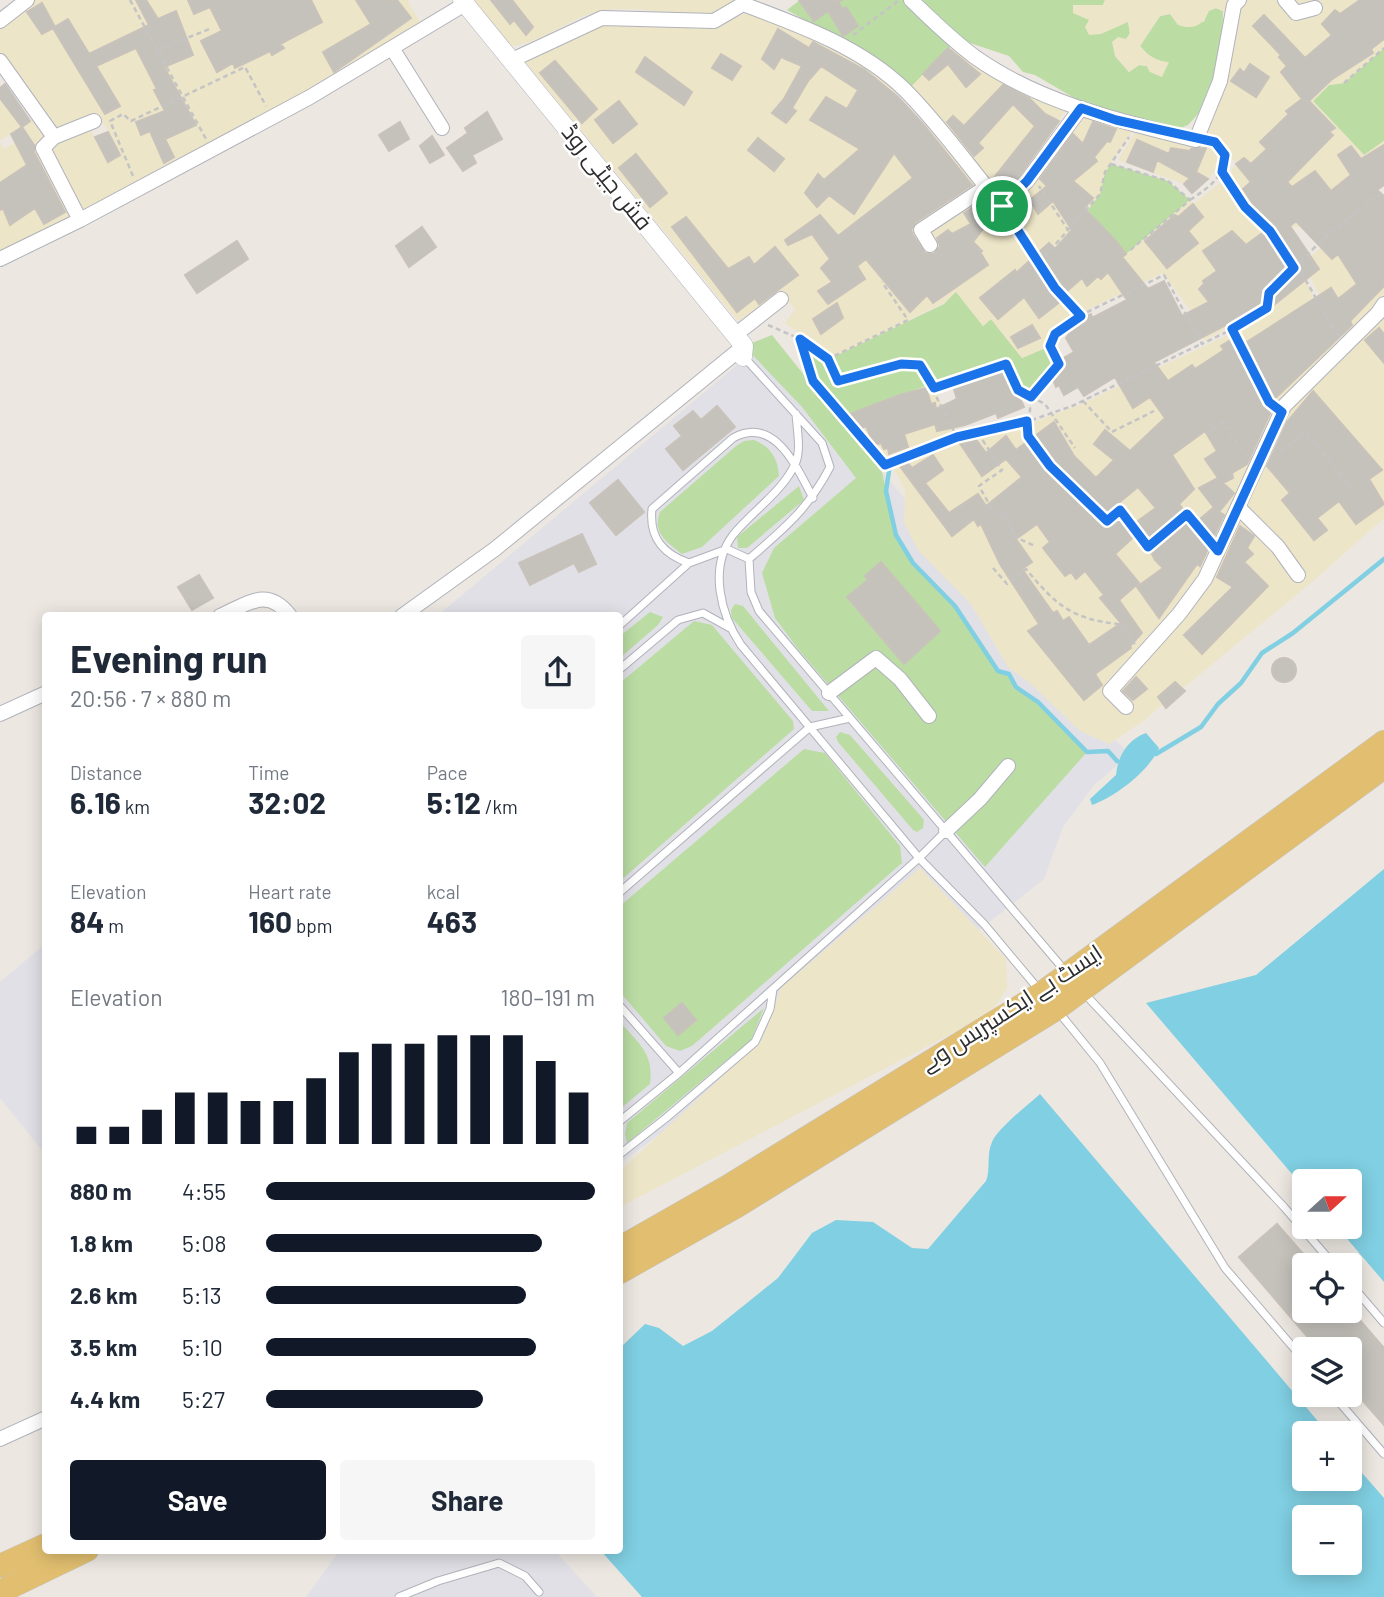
<!DOCTYPE html>
<meta charset="utf-8">
<style>
body{margin:0;font-family:Barlow,Cairo,sans-serif;background:#f6f6f7;color:#1f2937;height:100vh;display:flex;flex-direction:column;font-size:26px;white-space:nowrap}
*{box-sizing:border-box;margin:0}
p{font-size:23px;color:#747a83}
.icon{flex:none;width:38px;height:38px;fill:none;stroke:currentColor;stroke-width:2;stroke-linecap:round;stroke-linejoin:round}
.map{position:relative;flex:1;overflow:hidden}
.details{position:absolute;left:42px;top:612px;width:581px;height:942px;display:flex;flex-direction:column;background:#fff;border-radius:7px;box-shadow:0 4px 18px #0003}
.details>*{flex:none}
.needle{width:46px;rotate:69deg}
.buttons{position:absolute;left:1292px;top:1169px;display:grid;gap:14px}
.buttons a{display:grid;place-items:center;width:70px;height:70px;border-radius:7px;background:#fff;box-shadow:0 4px 18px #0003;font-size:35px}
.pin{position:absolute;display:grid;place-items:center;width:60px;height:60px;color:#fff;margin:-30px;border:4px solid #fff;border-radius:50%;box-shadow:0 2px 7px #0007}
.round{display:grid;place-items:center;flex:none;width:74px;height:74px;border-radius:7px;background:#f6f6f7}
.headline{display:flex;align-items:center;justify-content:space-between;height:119px;padding:0 28px}
h1{font-size:38px;font-weight:700;line-height:52px}
.stats{display:grid;grid-template-columns:repeat(3,1fr);gap:10px;height:119px;padding:7px 28px}
.stats div{display:grid;align-content:center}
.stats b{font-size:30px;font-weight:700}
.stats small{font-size:19px;font-weight:400}
.stats p{font-size:19px}
.chart{height:196px;padding:14px 28px}
.chart p{display:flex;justify-content:space-between}
.chart svg{width:100%;height:126px;margin-top:7px;stroke:#111827;stroke-width:6}
.action{display:flex;gap:14px;margin-top:auto;padding:14px 28px}
.action a{flex:1;height:80px;border-radius:7px;background:#111827;color:#fff;font-size:28px;font-weight:700;line-height:80px;text-align:center}
.action a+a{background:#f6f6f7;color:#1f2937}
ul{padding:0 28px;list-style:none;font-size:23px}
li{display:grid;grid-template-columns:112px 84px 1fr;align-items:center;height:52px}
li i{height:18px;border-radius:9px;background:#111827}
.map>svg:first-child{display:block}
.industrial{fill:#e1e0e6}
.green{fill:#bbdda4}
.sand{fill:#ede5c8;fill-rule:evenodd}
.water{fill:#80cfe2;fill-rule:evenodd}
.lines{fill:none;stroke-linecap:round;stroke-linejoin:round}
.stream{stroke:#80cfe2;stroke-width:4.5}
.building{fill:#c5c2bc;stroke:#c8c2ba;stroke-width:2;fill-rule:evenodd}
.service-casing{stroke:#b1b3bb;stroke-width:9}
.minor-casing{stroke:#b1b3bb;stroke-width:16}
.tertiary-casing{stroke:#b1b3bb;stroke-width:19}
.primary-casing{stroke:#c4c4c4;stroke-width:24}
.path{stroke:#c4c4c4;stroke-width:2.5;stroke-dasharray:5 3.5;stroke-linecap:butt}
.service{stroke:#fff;stroke-width:7}
.minor{stroke:#fff;stroke-width:14}
.tertiary{stroke:#fff;stroke-width:18}
.primary{stroke:#e2bf70;stroke-width:23}
.route-casing{stroke:#fff;stroke-width:14}
.route{stroke:#1a73e8;stroke-width:9}
.labels{text-anchor:middle;stroke-width:5;stroke-linejoin:round;paint-order:stroke}
.street-label{font-size:23px;fill:#2d2d2d;stroke:#fff}
</style>
<div class="map">
<svg width="1384" height="1597" viewBox="0 0 1384 1597">
<rect width="100%" height="100%" fill="#ece7e1"/>
<!-- industrial -->
<path class="industrial" d="M756,349L882,472L1097,723L1130,754L1094,785L1063,827L1044,879L922,975L699,1106L620,1163V616H437Z
M45,944V1154L0,1098V982Z
M340,1550L555,1551L597,1597H306Z"/>
<!-- green -->
<path class="green" d="M800,0H903L953,44L909,89L839,39L787,10Z
M923,0H1105L1103,5L1081,7V15L1115,27L1128,21L1130,33L1115,56L1129,72L1139,65L1147,66L1150,72L1159,61L1147,54L1140,46L1160,16L1170,14L1204,22L1208,11L1216,8L1223,11L1222,48L1218,66L1198,114L1188,125L1174,131L1076,99L1035,75L1023,72L1009,56L958,39L930,11Z
M1384,48V141L1364,155L1313,101L1329,85L1344,83Z
M1111,164L1168,181L1190,200L1126,254L1087,211L1100,194L1105,172Z
M956,291L983,326L991,319L1022,358L1050,346L1059,364L1031,397L1018,390L1006,364L934,388L931,384L844,417L813,381L800,339L829,359L944,304Z
M772,335L882,472L896,535L913,563L954,606L998,671L1009,674L1016,687L1038,702L1087,752L985,867L798,649L775,618L762,573L774,548L856,478L802,407L744,346Z
M754,440C771,447 778,459 779,476L702,547L682,554C667,542 652,533 660,512L736,446L744,441Z
M799,486L804,500L747,548H738L737,537Z
M735,604L743,606L829,711H812L732,618L731,610Z
M650,612L663,617L658,625L620,658V636Z
M694,621L712,625L793,721L794,729L620,881V683Z
M840,732L850,735L919,814L924,820L923,828L917,832L913,830L838,742L836,737Z
M804,749L825,753L900,846L902,863L692,1046L680,1051L666,1046L620,992V906Z
M764,1008L751,1040L627,1143L625,1134L627,1123Z
M620,1022C639,1044 654,1053 650,1084L620,1109Z"/>
<!-- sand -->
<path class="sand" d="M27,0H410L408,2L424,28L0,259V143L5,149L27,134L22,127L0,141V98L22,127L39,115L0,61V21ZM104,123L120,154L108,161L91,130Z
M462,0H741L714,21C679,16 629,3 596,12C563,21 535,49 500,46Z
M1105,0H1239L1223,11L1216,8L1209,11C1202,26 1194,30 1178,25L1170,14L1160,16L1140,46C1148,56 1156,61 1169,62L1162,77L1150,72L1147,66L1139,65L1129,72L1115,56L1112,42L1118,37L1126,39L1130,34L1128,22L1101,34L1089,35L1085,27L1089,20L1073,13V5H1103Z
M1246,0H1384V48L1344,83L1329,85L1313,101L1364,155L1384,141V185L1326,231L1269,223L1232,180V169L1238,163L1220,153C1222,171 1205,181 1192,193L1184,184L1118,160L1137,129L1216,150L1211,145L1200,143C1214,109 1231,77 1235,40C1237,25 1235,12 1246,0Z
M749,12L857,59L883,79L995,202L1027,255L1076,319L1055,334L1050,346L1022,358L991,319L983,326L956,292L944,303L833,357L785,323L795,309L781,293L738,321L525,62L603,22L713,27Z
M953,44L971,64L1009,79L1065,111L1058,121L1046,113L1022,143L1013,176L1002,167L993,180L1008,196L1000,200L909,89Z
M1082,116L1132,132L1105,172L1100,194L1087,209L1113,243L1115,240L1126,254L1129,252L1190,200L1193,204L1224,180C1245,210 1270,237 1292,267L1265,306L1204,341L1191,311L1163,273L1083,312L1058,285L1007,208Z
M1384,196V294L1376,307L1343,338L1303,264L1332,237Z
M1297,265L1340,346L1384,314V518L1311,583L1142,722L1109,744L1080,731L1031,684L1008,667L971,604L918,550L904,522L905,490L892,465L959,439L1013,430L1079,405L1230,334L1255,371L1238,332L1269,309L1272,295Z
M932,384L957,437L885,465L844,417Z
M920,868L1006,959L1007,988L991,1013L620,1207V1171L762,1040L781,988Z"/>
<!-- water -->
<path class="water" d="M1146,733L1159,748C1149,771 1115,797 1092,805L1090,799L1116,775C1118,756 1127,740 1146,733Z
M1384,869V1282L1337,1227H1349V1181H1304V1188L1146,1003L1256,975Z
M1040,1094L1328,1433H1304V1479H1349V1458L1384,1498V1597H642L601,1551L620,1550V1348L645,1324L659,1328L683,1346L712,1331L778,1278L812,1233L836,1220L873,1222L912,1248L928,1249L986,1181C991,1169 986,1155 992,1142C997,1129 1028,1105 1040,1094ZM1304,1517H1349V1563H1304Z"/>
<g class="lines">
<!-- stream -->
<path class="stream" d="M889,471L886,491L896,535L913,563L955,606L998,671L1009,674L1016,687L1038,702L1087,752L1108,751L1117,761
M1156,754L1201,727L1218,704L1241,683L1262,653L1293,633L1384,559"/>
</g>
<!-- building -->
<path class="building" d="M136,0H146L158,19L176,11L193,55L164,67L196,125L165,139L174,157L164,163L150,131L141,135L136,122L165,111L154,90L157,89L136,48L96,66L120,106L105,114L53,28L68,19L89,54L149,25Z
M188,0H311L322,22L280,44L284,48L272,55L270,51L235,68L233,63L217,72L201,41L222,31L210,7L194,14Z
M356,0H397L411,18L334,72L323,52L371,24Z
M491,0H512L533,27L526,35L514,20L510,24Z
M799,0H842L838,3L843,9L846,7L858,26L843,36L828,11L814,21Z
M1360,0H1384V39L1371,49L1373,53L1331,80L1309,101L1335,128L1329,132L1333,135L1287,182L1292,187L1315,171L1331,191L1351,175L1338,155L1351,146L1361,159L1384,145V185L1377,190L1384,196V286L1350,321L1352,325L1268,405L1271,411L1247,464L1232,473L1233,478L1223,483L1234,493L1219,512L1224,515L1200,566L1197,564L1159,618L1137,587L1163,568L1155,560L1140,531L1115,554L1139,583L1119,600L1142,633L1130,646L1131,648L1095,674L1102,685L1084,700L1028,631L1039,624L1000,564L981,524L978,526L974,519L952,536L899,465L905,460L912,468L933,455L943,470L925,483L949,513L978,494L986,506L1022,477L1006,459L982,476L959,442L972,434L986,453L1006,436L1016,450L1054,422L1074,456L1096,478L1114,460L1094,444L1105,430L1130,451L1165,418L1150,397L1133,408L1115,377L1084,396L1078,387L1064,395L1059,385L1056,387L1052,377L1066,367L1062,359L1074,352L1066,338L1079,319L1091,314L1092,318L1127,300L1108,272L1101,279L1098,276L1087,286L1082,278L1059,298L1061,301L1039,318L1024,297L998,319L980,298L1015,270L1016,273L1049,243L1055,249L1072,230L1053,201L1038,214L1030,200L1047,186L1040,179L1073,134L1083,144L1093,122L1116,129L1110,142L1107,141L1094,157L1097,161L1073,181L1093,198L1084,208L1115,240L1126,254L1122,257L1148,289L1164,281L1182,316L1209,302L1199,289L1204,284L1203,281L1217,271L1203,251L1232,231L1246,245L1269,228L1243,189L1251,182L1236,164L1244,158L1251,164L1267,149L1260,142L1289,114L1286,111L1302,99L1281,72L1287,66L1279,57L1281,55L1253,26L1264,15L1305,58L1332,35L1322,24L1335,10L1340,14ZM1296,221L1332,259L1338,254L1357,284L1338,299L1331,288L1239,347L1234,338L1221,346L1224,350L1195,369L1192,365L1168,381L1154,362L1249,313L1255,320L1319,269L1290,226ZM1205,431L1217,451L1205,459L1218,478L1199,488L1216,510L1213,508L1194,524L1179,504L1194,489L1172,455ZM1138,487L1156,508L1128,528L1110,510ZM1037,524L1050,542L1043,548L1065,576L1071,572L1076,579L1085,571L1104,595L1100,598L1121,623L1089,645L1069,617L1063,621L1057,611L1053,613L1022,569L1032,562L1016,539Z
M42,3L55,27L42,34L27,12Z
M778,29L809,48L813,42L865,70L898,97L923,124L972,185L916,222L911,230L913,235L925,253L934,254L940,246L937,238L948,230L952,234L971,224L964,213L984,200L995,213L973,242L982,251L980,252L988,265L933,303L927,295L910,312L866,259L857,266L865,279L828,304L818,291L832,282L821,268L830,259L812,234L788,245L785,240L820,215L838,236L913,178L894,153L854,214L829,195L817,207L805,193L818,174L824,180L860,149L810,120L826,97L847,109L858,90L821,66L808,81L792,108L796,111L786,123L772,113L784,99L802,66L781,57L774,69L762,59Z
M948,48L980,74L966,87L948,64L929,80L923,74Z
M721,54L741,66L732,80L712,68Z
M645,57L692,92L684,105L636,72Z
M555,61L597,109L582,123L540,73Z
M1250,64L1269,77L1256,97L1231,81L1240,69L1244,73Z
M5,84L30,121L22,127L0,98V88Z
M1003,85L1029,98L1045,114L1059,121L1020,175L1003,192L993,179L1035,126L1013,104L978,143L983,148L974,156L947,122L953,116L964,126Z
M619,101L637,124L613,143L595,120Z
M487,112L502,139L472,155L476,163L463,171L447,148L468,133L465,128Z
M400,122L409,139L389,151L379,135Z
M22,127L34,145V152L65,212L44,224L35,208L10,225L3,208L0,210V183L27,165L11,134Z
M108,132L120,155L108,162L95,137Z
M432,136L444,155L430,163L420,146Z
M758,138L784,159L774,171L748,150Z
M1137,140L1169,154L1171,148L1190,151L1191,149L1206,148L1196,172L1208,179L1192,193L1184,184L1190,178L1157,160L1153,172L1127,162Z
M636,154L667,193L650,207L619,168Z
M1193,204L1203,217L1188,231L1198,243L1167,268L1145,241L1175,215L1178,217Z
M686,217L728,269L749,257L754,265L775,247L798,275L759,304L755,298L737,312L672,227Z
M422,227L436,247L409,267L396,246Z
M237,241L248,259L197,293L185,275Z
M837,303L843,318L821,334L813,319Z
M1032,325L1040,338L1018,348L1011,337Z
M1379,328L1384,334V363L1365,340Z
M1005,366L1024,407L998,418L996,413L965,425L937,431L935,424L904,434L908,447L889,454L888,448L884,449L881,443L874,445L866,426L860,429L850,414L900,395L926,388L931,404L935,403L936,409L957,399L953,386Z
M1313,391L1382,470L1369,479L1384,504L1356,524L1339,501L1317,518L1327,530L1314,540L1282,500L1290,493L1267,466L1287,422Z
M717,406L735,427L683,470L666,449L682,436L674,426L693,411L701,420Z
M618,480L644,512L616,535L590,503Z
M1240,526L1254,536L1247,548L1253,554L1244,562L1268,586L1202,654L1184,635L1233,587L1217,577Z
M582,534L596,564L579,572L574,563L530,585L519,563Z
M881,562L940,631L904,664L847,597L868,580L865,576Z
M199,575L213,598L192,610L178,587Z
M1272 670a12 12 0 1 1 24 0a12 12 0 1 1-24 0Z
M1136,677L1147,689L1133,700L1123,691Z
M1175,682L1185,691L1166,708L1158,697Z
M682,1003L696,1020L678,1035L664,1018Z
M1277,1224L1313,1265H1304V1311H1352L1384,1348V1425L1349,1385V1349H1318L1239,1257Z"/>
<g class="lines">
<!-- service casing -->
<g class="service-casing">
<path id="service" d="M744,357L822,443L830,467C808,509 785,528 749,559L751,592L759,611L1066,972
M796,414C797,429 801,449 796,462C783,492 753,510 733,535C708,568 721,615 741,645L919,858L984,924L1040,991
M689,563C663,554 649,538 652,509L733,438C775,415 797,468 813,498
M620,625L689,563L727,549L749,559
M620,669L678,620L703,613L730,628
M620,892L810,727L850,718
M1083,992L1284,1207L1334,1265
M620,1006L679,1073
M1057,1010L1100,1063L1225,1268L1304,1360
M620,1121L679,1073L919,858L946,831
M620,1154L666,1118L755,1042L770,1009L773,989
M1349,1282L1384,1323
M1333,1395L1384,1454
M399,1597L438,1581L499,1563L525,1576L539,1592"/>
</g>
<!-- minor casing -->
<g class="minor-casing">
<path id="minor" d="M911,0C932,20 952,40 975,57C1040,103 1120,121 1196,140L1220,81L1234,5L1239,0
M1285,0L1296,13L1315,8
M0,21L27,0
M392,48L442,128
M512,60L602,18L714,21L743,4C799,25 861,47 905,90C940,125 970,168 1002,206L1027,181L1081,108
M0,61L54,137L94,121
M54,137L43,148L80,220
M930,245L921,230L986,187
M0,259L80,220L310,97L465,4
M735,335L781,299
M1238,507L1278,547L1298,575
M220,616C248,604 267,586 290,616
M402,616L495,549L744,346
M829,693L876,658L900,679L929,716
M1126,707L1110,691L1179,614L1205,579L1284,406L1378,313L1384,304
M0,714L46,693
M946,831L980,799L1008,766
M0,1439L46,1418"/>
</g>
<!-- tertiary casing -->
<g class="tertiary-casing">
<path id="tertiary" d="M462,0L744,346L743,357"/>
</g>
<!-- primary casing -->
<g class="primary-casing">
<path id="primary" d="M620,1248L727,1187L1042,993L1384,742
M620,1272L737,1206L1056,1009L1384,767
M0,1566L46,1545
M0,1592L87,1550"/>
</g>
<!-- path -->
<path class="path" d="M130,0L206,139
M853,35L898,1
M157,50L212,28
M1344,83L1384,48
M1111,164L1168,181L1190,200L1128,252
M1222,172L1245,207L1270,231L1294,268
M133,176L110,121L123,114L131,121L245,67L266,106
M1190,200C1208,188 1224,178 1225,154L1215,142L1210,141
M1010,218L1055,288L1081,315L1164,275L1202,344L1245,323L1267,308L1269,293L1324,238L1384,191
M1068,230L1100,194L1105,172L1129,137
M1039,263L1068,230L1039,186
M1297,265L1337,335
M1081,315L1055,334L1050,346L1059,364L1031,397L1028,436L1050,466L1107,521L1120,510L1148,547L1187,514L1208,538
M768,325L800,339L828,359L908,320L882,282
M1232,329L1271,404
M800,339L813,381L885,465L957,437L920,365L901,364L838,381L828,359
M934,388L1006,364L1018,390L1045,404L1075,448
M1083,401L1112,432L1154,411
M978,433L1002,470L979,486L993,511L1005,514L1015,537L1035,546
M1206,434L1223,422L1245,455
M957,437L1012,427L1072,406L1201,344
M1280,452L1306,432L1352,488
M993,568L1007,584L1026,569C1055,604 1071,619 1118,624L1135,644"/>
<!-- service -->
<use href="#service" class="service"/>
<!-- minor -->
<use href="#minor" class="minor"/>
<!-- tertiary -->
<use href="#tertiary" class="tertiary"/>
<!-- primary -->
<use href="#primary" class="primary"/>
</g>
<g class="lines">
<!-- route casing -->
<g class="route-casing">
<path id="route" d="M1081,108L1116,120L1215,142L1225,155L1222,172L1245,207L1270,231L1294,268L1269,293L1267,308L1232,329L1269,402L1282,412L1218,551L1187,514L1148,547L1120,510L1107,521L1050,466L1028,436L1027,421L957,437L885,465L813,381L800,339L828,359L838,381L901,364L920,365L934,388L1006,364L1018,390L1031,397L1059,364L1050,346L1055,334L1081,316L1055,288L1002,206L1027,181Z"/>
</g>
<!-- route -->
<use href="#route" class="route"/>
</g>
<g class="labels">
<!-- street labels -->
<g class="street-label">
<text transform="translate(607 177) rotate(51)" y="8">فش جیٹی روڈ</text>
<text transform="translate(1011 1008) rotate(-33)" y="8">ایسٹ بے ایکسپریس وے</text>
</g>
</g>
</svg>
<div class="buttons">
<a><svg class="needle" viewBox="-14 -14 28 28"><path d="M0-13l5 13h-10z" fill="#e53935"/><path d="M0 13l5-13h-10z" fill="#747a83"/></svg></a>
<a><svg class="icon" aria-label="locate" viewBox="0 0 24 24"><circle cx="12" cy="12" r="6"/><path d="M12 2v4M12 18v4M2 12h4M18 12h4"/></svg></a>
<a><svg class="icon" aria-label="layers" viewBox="0 0 24 24"><path d="M12 4l9 5-9 5-9-5zM3 14l9 5 9-5"/></svg></a>
<a>+</a>
<a>−</a>
</div>
<div class="pin" style="left:1002px;top:206px;background:#1e9e55"><svg class="icon" aria-label="arrive" viewBox="0 0 24 24"><path d="M6 21V4h12l-3 4 3 4H6"/></svg></div>
<section class="details">
<div class="headline"><div><h1>Evening run</h1><p>20:56 · 7 × 880 m</p></div><a class="round"><svg class="icon" aria-label="share" viewBox="0 0 24 24"><path d="M12 15V3M7 8l5-5 5 5M5 13v7h14v-7"/></svg></a></div>
<div class="stats">
<div><p>Distance</p><b>6.16<small> km</small></b></div>
<div><p>Time</p><b>32:02</b></div>
<div><p>Pace</p><b>5:12<small> /km</small></b></div>
</div>
<div class="stats">
<div><p>Elevation</p><b>84<small> m</small></b></div>
<div><p>Heart rate</p><b>160<small> bpm</small></b></div>
<div><p>kcal</p><b>463</b></div>
</div>
<div class="chart"><p><span>Elevation</span>180–191 m</p>
<svg viewBox="0 0 160 44" preserveAspectRatio="none"><path d="M5 44V38M15 44V38M25 44V32M35 44V26M45 44V26M55 44V29M65 44V29M75 44V21M85 44V12M95 44V9M105 44V9M115 44V6M125 44V6M135 44V6M145 44V15M155 44V26"/></svg>
</div>
<ul>
<li><b>880 m</b>4:55<i style="width:100%"></i></li>
<li><b>1.8 km</b>5:08<i style="width:84%"></i></li>
<li><b>2.6 km</b>5:13<i style="width:79%"></i></li>
<li><b>3.5 km</b>5:10<i style="width:82%"></i></li>
<li><b>4.4 km</b>5:27<i style="width:66%"></i></li>
</ul>
<div class="action"><a>Save</a><a>Share</a></div>
</section>
</div>
